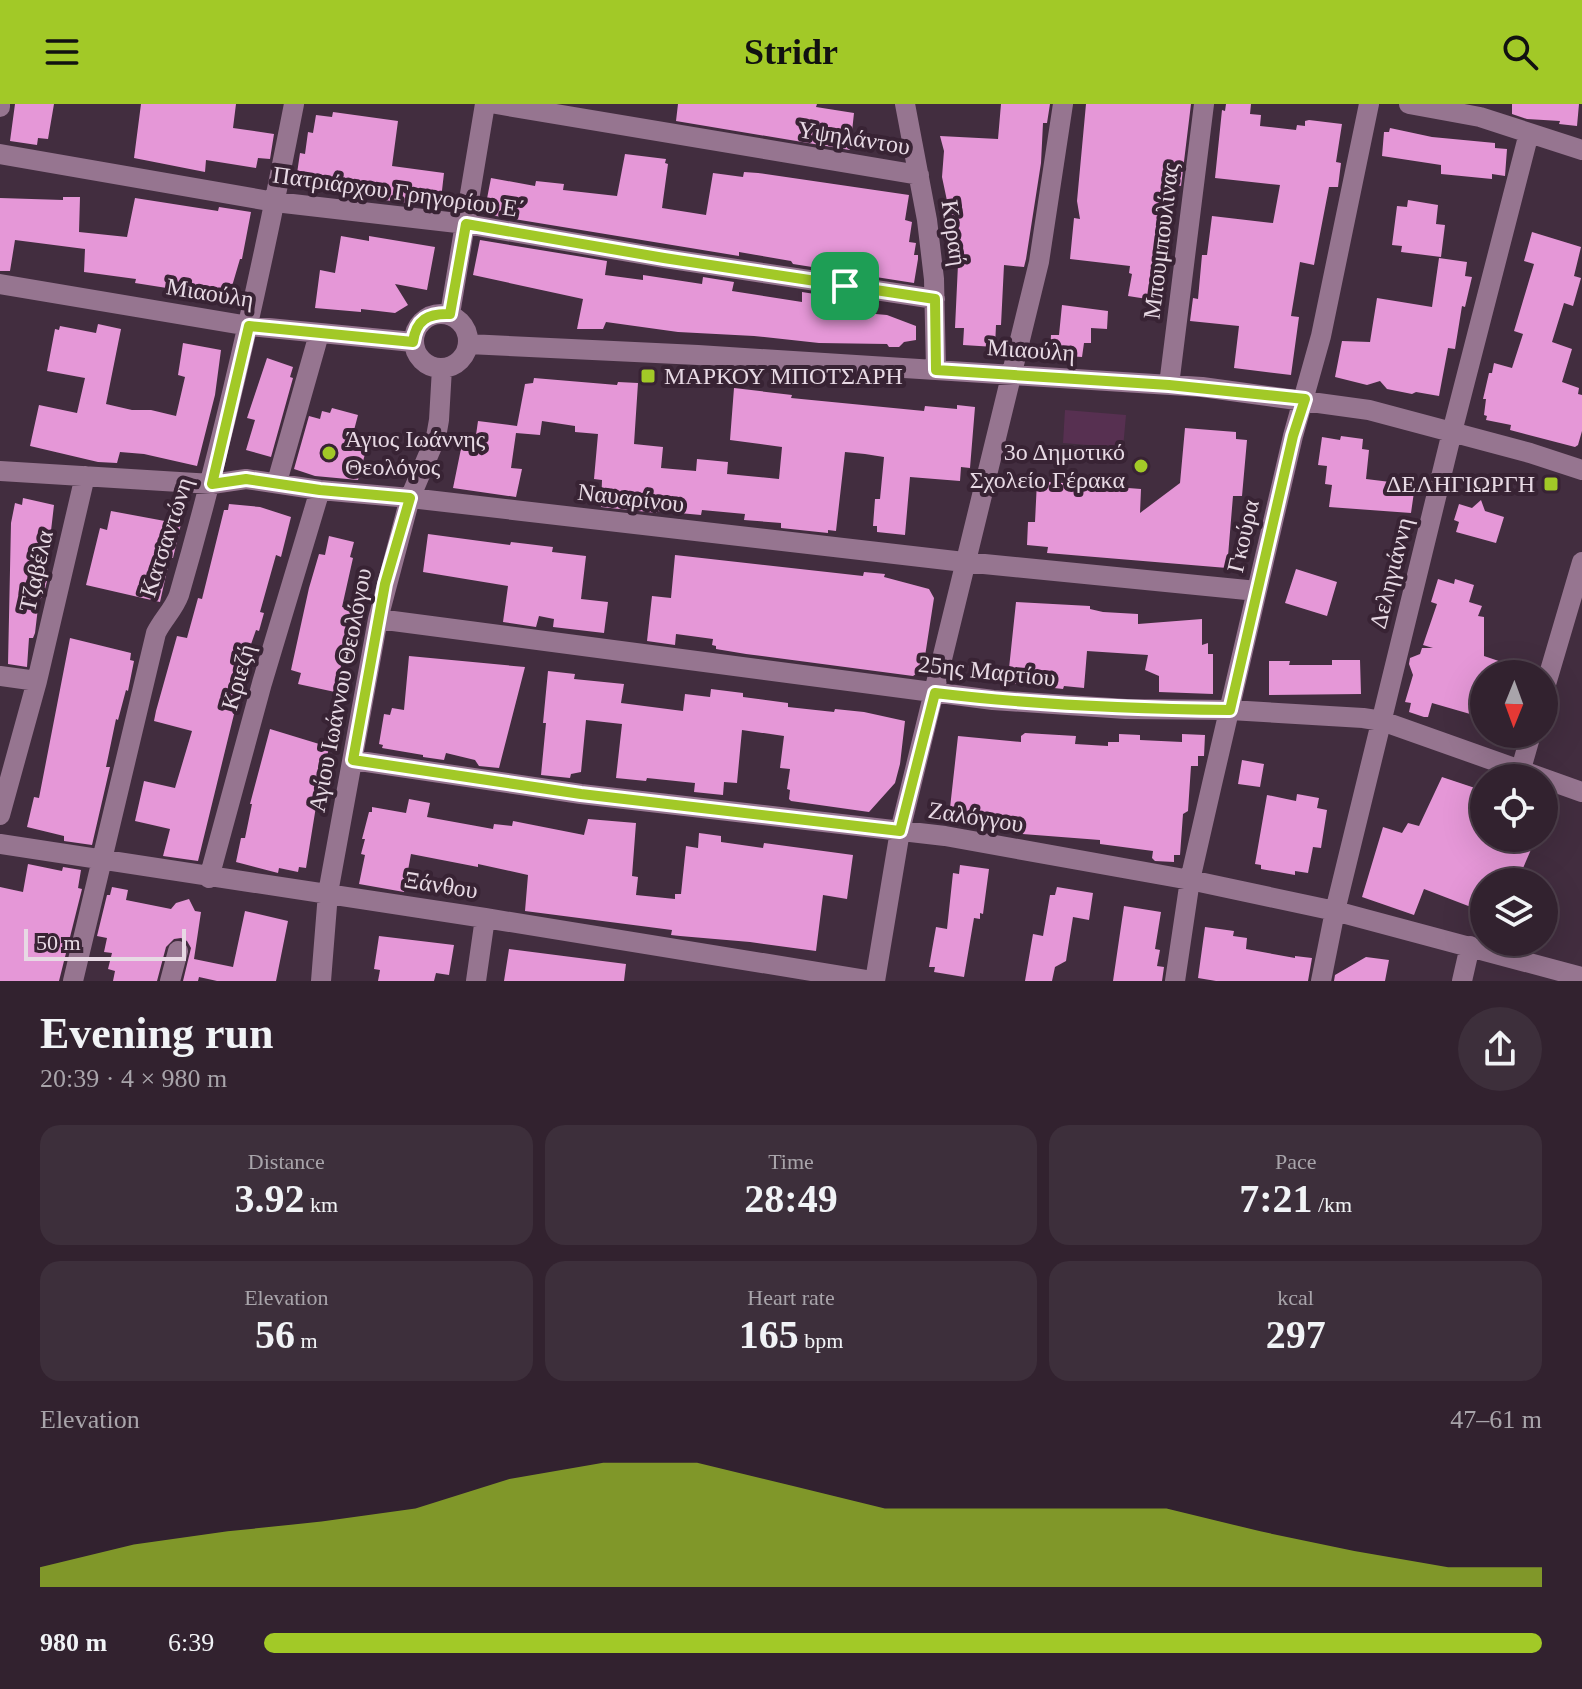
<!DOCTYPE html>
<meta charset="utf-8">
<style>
body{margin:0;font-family:Georgia,serif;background:#3d2f3b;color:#f1f3f6;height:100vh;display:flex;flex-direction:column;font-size:30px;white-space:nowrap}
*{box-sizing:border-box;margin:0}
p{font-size:26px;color:#a8a4aa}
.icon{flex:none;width:44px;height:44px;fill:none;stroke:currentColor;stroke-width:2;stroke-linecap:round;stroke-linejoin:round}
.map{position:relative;height:877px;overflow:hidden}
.panel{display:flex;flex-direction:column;background:#32222f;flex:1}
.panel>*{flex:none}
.needle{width:52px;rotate:181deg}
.controls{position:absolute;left:1470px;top:556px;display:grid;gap:16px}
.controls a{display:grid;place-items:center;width:88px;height:88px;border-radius:50%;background:#32222f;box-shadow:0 8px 32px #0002,0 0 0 2px #4d3f4b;font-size:40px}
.scale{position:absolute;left:24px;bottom:20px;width:162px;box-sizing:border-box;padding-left:8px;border:4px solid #e7d9e4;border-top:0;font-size:22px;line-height:28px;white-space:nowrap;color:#e7d9e4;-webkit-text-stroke:6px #382334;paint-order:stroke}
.pin{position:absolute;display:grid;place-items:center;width:68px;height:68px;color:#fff;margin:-34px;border-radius:16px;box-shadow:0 4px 12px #0006}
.round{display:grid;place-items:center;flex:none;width:84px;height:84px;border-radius:42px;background:#3d2f3b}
.summary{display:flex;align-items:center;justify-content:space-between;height:136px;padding:0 40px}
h1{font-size:44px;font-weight:700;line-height:60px}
.metrics{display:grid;grid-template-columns:repeat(3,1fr);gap:12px;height:136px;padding:8px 40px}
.metrics div{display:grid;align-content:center;border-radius:20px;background:#3d2f3b;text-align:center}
.metrics b{font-size:40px;font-weight:700}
.metrics small{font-size:22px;font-weight:400}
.metrics p{font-size:22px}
.chart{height:224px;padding:16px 40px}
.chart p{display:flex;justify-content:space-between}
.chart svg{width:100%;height:144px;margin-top:8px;fill:#a2c927;opacity:.7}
ul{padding:0 40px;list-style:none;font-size:26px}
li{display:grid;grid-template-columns:128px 96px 1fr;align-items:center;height:60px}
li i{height:20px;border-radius:10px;background:#a2c927}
header{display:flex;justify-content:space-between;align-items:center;height:104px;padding:0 40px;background:#a2c927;color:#111;font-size:36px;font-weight:700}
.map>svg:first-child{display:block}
.garden{fill:#573051}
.building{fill:#e597d7}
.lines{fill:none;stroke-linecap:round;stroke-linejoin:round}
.minor{stroke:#967590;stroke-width:20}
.route-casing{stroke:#fff;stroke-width:16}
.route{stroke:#a2c927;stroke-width:10}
.poi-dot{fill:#a2c927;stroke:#382334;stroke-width:3}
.labels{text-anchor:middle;stroke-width:8;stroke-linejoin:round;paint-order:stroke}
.street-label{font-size:24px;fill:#e7d9e4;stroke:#382334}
.poi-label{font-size:24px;fill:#e7d9e4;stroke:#382334;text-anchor:start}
</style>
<header><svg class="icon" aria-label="menu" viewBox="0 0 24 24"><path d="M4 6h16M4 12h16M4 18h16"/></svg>Stridr<svg class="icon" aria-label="search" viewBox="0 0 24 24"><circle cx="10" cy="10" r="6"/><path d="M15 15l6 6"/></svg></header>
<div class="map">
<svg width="1582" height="877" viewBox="0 0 1582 877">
<rect width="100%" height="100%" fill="#422d3f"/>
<!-- garden -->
<path class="garden" d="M1065,306L1126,311L1123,344L1063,339Z"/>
<!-- building -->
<path class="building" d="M15,0H54L48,35L38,34L37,41L10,37Z
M141,0H236L233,24L274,30L270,55L258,54L256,64L206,56L205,68L134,54Z
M678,0H817L816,3L854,9L850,46L676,17Z
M1001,0H1050L1047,19H1043L1041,59L1026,155L1024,163L1004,161L1001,221H996L995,243L963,241L964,224H955L959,139L956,140L955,130L949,131L947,111H950L942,73L944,47L940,32L998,35Z
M1086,0H1191L1181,82L1177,81L1160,197L1128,192L1132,170L1129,169L1130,162L1070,155L1074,114L1080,115L1077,97Z
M1226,0H1251L1250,10L1261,11L1260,22L1296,26L1297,21L1305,22V17L1309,16L1342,20L1336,58L1341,59L1338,83H1329L1314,161L1300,158L1291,212L1299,213L1291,271L1234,264L1239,222L1190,217L1193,194L1198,195L1202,151H1207L1212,112L1273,119L1280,81L1215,74L1222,6L1225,7Z
M1512,0H1579L1577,22L1559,20L1560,17L1527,15L1512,10Z
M333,8L398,17L392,62L444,69L440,104L295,83L300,49L305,50L308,28L313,29L316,11L332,13Z
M1390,24L1432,33L1495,39V44L1507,45L1505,72L1492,70V75L1441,70V61L1382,52L1384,28H1389Z
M625,50L666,55L665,59L668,60L662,104L706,111L713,69L743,73L744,68L758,69L909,91L905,116L912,118L909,138L916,139L914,151H918V155L914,179L793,160L791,157L739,148V152L484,110L491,74L535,82L536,77L564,80L563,86L617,92Z
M63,93H80L79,128L127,133L135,94L218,107L219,103L251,108L242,155H240L230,189L225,188L224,193L135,179L136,175L84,168L85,145L15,136L10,167H0V94L63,96Z
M1408,96L1438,101L1436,120L1445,121L1441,153L1401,148L1402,142L1392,141L1397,102L1407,103Z
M1532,128L1581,143L1574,172L1581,174L1573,202L1564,199L1552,238L1572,245L1562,278L1579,284L1578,290L1582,291V327L1578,341L1575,343L1510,326L1511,321L1486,316L1487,312L1484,311L1486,295H1483L1489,269H1492L1494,259L1512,264L1523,230L1514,227L1534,160L1524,157Z
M341,132L369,137V132L435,143L427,186L395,180L408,201L395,209L361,205V208L315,204L320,166L335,169Z
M480,136L607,157L605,171L643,176V171L702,180L703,173L734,178L732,187L802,198V188L865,198L864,209L887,211L916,222V236L904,238L899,243H889L887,240L819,239L754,232L678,228L606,218L603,225H577L583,195L473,171Z
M1439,154L1467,158L1465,172L1472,173L1465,203L1462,202L1455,245L1448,244L1439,292L1416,288L1412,290L1387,285L1380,277L1367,281L1335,273L1342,237L1370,238L1377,194L1432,203Z
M1062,201L1108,207L1107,225L1091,224V239H1084L1082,253L1050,251L1051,231H1059Z
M98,220L121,225L106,300L132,306H151L176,312L185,273L178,271L183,239L221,246L215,291L197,362L144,350L120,348L117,359L98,358L30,342L39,301L77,309L85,274L47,267L55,225L59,226L60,222L96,229Z
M267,254L293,263L290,273L293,274L271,353L246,346L255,316L247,314Z
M534,274L617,281L618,278L638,279L634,340L663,343L661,364L696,367L697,355L728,358L727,370L779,375L782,343L730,336L734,284L792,291L791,294L924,307L925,302L957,305V301L975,303L970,364L961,363L960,377L910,373L905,431L877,428V422H873L875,395H880L884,353L865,350L845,348L836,427L828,426V429L781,424V419L744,416L745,410L702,406L701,411L657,407V409L601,403L602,376L594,375L598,330L575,328V322L542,317L540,331L516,329L511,364L522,365L516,393L453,384L464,330L476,331L478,317L517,322L525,280L533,279Z
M332,304L358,311L353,330L369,335L358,376L315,372L294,365L309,312L320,315L322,307L330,309Z
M1185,324L1236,328V335L1247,336L1242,392H1233L1227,464L1047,449L1048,443L1027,441L1028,418H1035L1037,377L1141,385L1140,409L1180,379Z
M1341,332L1363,335L1362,345L1369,346L1366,375L1415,381L1411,409L1329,403L1332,381L1325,380L1327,362L1318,361L1322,333L1340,336Z
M23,394L54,401L49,444L43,452L41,475L47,477L43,493L39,495L35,529L33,534H29L27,563L8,560L11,419L15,399L22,401Z
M1481,396L1485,407L1504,413L1496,439L1456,428L1459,418L1454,416L1459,400L1472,404Z
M229,400L260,403L291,413L281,453L276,451L260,508L264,509L259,527L256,526L249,546L234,597L237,598L198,757L163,752L170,725L135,717L144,677L175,684L192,627L154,617L156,607L177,532L187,534L198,494L202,495L224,406H228Z
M111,407L181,420L173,454L170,453L160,498L86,481L100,424L107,426Z
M428,430L510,441L511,438L553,443L552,448L586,452L581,495L608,498L604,529L553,523L554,515L539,512L536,523L503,518L508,482L423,468Z
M329,432L354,438L350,453L353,454L342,503L354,506L335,588L298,580L301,569L291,566L309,484L319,450L325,451Z
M675,451L863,472L864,468L885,470L884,473L929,485L934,494L923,565L913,572L746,550L716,545V542L712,541L713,535L676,530L675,541L647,537L652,492L671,494Z
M1296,465L1337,478L1327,512L1285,499Z
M1438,475L1454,480L1455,475L1474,481L1469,498L1482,502L1478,512L1484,513V552L1528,567L1527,570H1484V614L1432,599L1428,613H1424L1409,608L1411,599L1405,598L1413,571L1409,560L1410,554L1420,550L1422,544H1433L1423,541L1437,500L1431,498Z
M1016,498L1090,502V505L1103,508L1138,510V520L1202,515V541L1208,539V550H1213V590L1159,588V572L1145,566L1148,551L1087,547L1084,584L1064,582L1063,585L1010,579V574H1008Z
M70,534L131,549L130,556L134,557L128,587L126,586L118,616L116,615L106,663H110L92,741L64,737V732L27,723L34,693L39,694Z
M409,552L525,563L499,664L479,662L475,656L446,649L444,656L423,653V651L382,644L383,641L379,640L384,610L390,611L392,604L404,606Z
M1332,556H1360L1361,590L1269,591V557H1290L1289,561H1332Z
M548,567L575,570L574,575L624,580L621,599L683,607L685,590L710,593L711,585L743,589V593L788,599V603L834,608L835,605L864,608L905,617L900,660L895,679L869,708L791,697L789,695L790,686L787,685L790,665L780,664L784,632L742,626L737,679L724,678L723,691L694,688L695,679L647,674L646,677L616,674L622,620L586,616L581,668L571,670L570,674L541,671L546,619H543Z
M270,625L329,643L327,653L331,654L324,685L319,684L306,764L299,763L298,768L279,764L278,769L236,758L241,734H245L252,700H250Z
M1025,629L1076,632L1075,640L1108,642V638H1119V630L1140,631V636L1182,638V630L1205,631L1204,652H1198V662H1191L1188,707L1183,710L1180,751H1174V758L1155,757L1152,754L1153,747L1100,740V736L1011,729V724L980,722V720L966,719L967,715L949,713L958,632L1021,638V632Z
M1242,656L1264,660L1260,683L1238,680Z
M1442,673L1484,687L1481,695L1484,696V734H1536L1517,778H1484V808L1424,785L1414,811L1362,793L1383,723L1402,729L1408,719L1419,722Z
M1297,690L1319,694L1317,704L1327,706L1321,744L1313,743L1308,769L1295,767V771L1261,765V761L1255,760L1267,691L1296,697Z
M409,695L430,699L427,713L493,725L494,720L512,722L513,717L584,731L588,715L636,719L632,772L638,773L636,791L675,795V790H681L686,742L698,744L699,729L721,732V738L763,744L764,739L853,751L847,795L823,791L816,847L750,838L680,832L671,831L672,826L525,807L528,771L478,760V763L411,750L404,788L359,780L365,751L361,750L365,735H362L369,708H372V703L406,709Z
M28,760L62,767L63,763L81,766L78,784L82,785L59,877H0V783L23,788Z
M960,761L989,765L983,810L980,809V815L974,814L964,873L934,868L935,863H929L936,823L947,825L953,769L959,770Z
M112,783L128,786L126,796L171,805L176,799L189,795L195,807L201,808L194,855L233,863L245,807L288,817L276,877H217L199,873L198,877H183L191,844L187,837L181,834L174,835L166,843L157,877H113L115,867L108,865L112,849L104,848L107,834L97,832L107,791H110Z
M1057,783L1093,789L1089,816L1073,813L1066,857L1055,863L1052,877H1025L1033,830L1043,832L1050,791H1055Z
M1124,802L1161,808L1155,845L1160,846L1157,862L1164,863L1162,877H1113Z
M1205,823L1234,827L1233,832L1247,834L1246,845L1295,854V852L1312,854L1308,877H1216L1198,874Z
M379,832L454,841L449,871L436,869L434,877H378L380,866L374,865Z
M509,845L626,860L624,877H504Z
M1366,853L1389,856L1385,877H1334L1335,871Z"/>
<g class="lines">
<!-- minor -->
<path class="minor" d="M496,0L919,71
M905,0L927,116L934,175L936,266
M1409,0L1480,13L1582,46
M0,3V0
M0,50L275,98L466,120L664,154L935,195
M0,180L249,222L413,238
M414 237a27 27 0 1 1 54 0a27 27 0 1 1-54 0Z
M450,210L485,0
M468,240L698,251L1202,283L1369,306L1530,349L1582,366
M1169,281L1204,0
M0,367L212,380L246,375L320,386L410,394L964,458L1257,487
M277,378L319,230
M378,515L993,596L1126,605L1230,606L1363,614L1382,617L1582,688
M0,572L37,577
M1544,587L1582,458
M353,656L581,690L945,732L1190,776L1335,807L1582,873
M1521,665L1531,630
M0,711L37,577L85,372
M0,740L485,814L873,877
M209,774L262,579L320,386
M73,877L156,529C163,515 174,505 179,491C226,329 262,165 294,0
M170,877L178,847
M321,877L328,789L378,515L410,394L436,333L439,316L442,264
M476,877L485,814
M875,877L900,727L1039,158L1063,0
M1175,877L1190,776L1212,680L1293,332L1321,232L1369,0
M1321,877L1335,807L1452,328L1529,29
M1462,877L1470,842"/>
</g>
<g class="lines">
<!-- route casing -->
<g class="route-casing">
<path id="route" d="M466,120L664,154L935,195L936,266L1169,281L1305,295L1293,332L1230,606C1131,605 1033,601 935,589L900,727L581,690L353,656L385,480L410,394L320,386L246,375L212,380L249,222L413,238C416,216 428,209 450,210Z"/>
</g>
<!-- route -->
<use href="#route" class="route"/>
</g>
<!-- markers -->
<g class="poi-dot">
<rect x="640" y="264" width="16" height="16" rx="4"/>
<circle cx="329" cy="349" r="8"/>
<circle cx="1141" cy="362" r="8"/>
<rect x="1543" y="372" width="16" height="16" rx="4"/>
</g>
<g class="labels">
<!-- street labels -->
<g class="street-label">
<text transform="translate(854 34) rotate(9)" y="8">Υψηλάντου</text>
<text transform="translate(399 88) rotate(8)" y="8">Πατριάρχου Γρηγορίου Ε΄</text>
<text transform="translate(954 129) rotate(82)" y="8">Κοραή</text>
<text transform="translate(1161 137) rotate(-83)" y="8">Μπουμπουλίνας</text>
<text transform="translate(210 189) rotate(9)" y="8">Μιαούλη</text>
<text transform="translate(1031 246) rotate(4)" y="8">Μιαούλη</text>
<text transform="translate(631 394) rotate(7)" y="8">Ναυαρίνου</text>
<text transform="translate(1243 432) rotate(-77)" y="8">Γκούρα</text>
<text transform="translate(166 433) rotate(-72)" y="8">Κατσαντώνη</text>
<text transform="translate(36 467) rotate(-77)" y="8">Τζαβέλα</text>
<text transform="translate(1391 469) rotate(-76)" y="8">Δεληγιάννη</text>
<text transform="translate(987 567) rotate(6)" y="8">25ης Μαρτίου</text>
<text transform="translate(238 573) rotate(-74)" y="8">Κριεζή</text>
<text transform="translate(340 586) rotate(-79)" y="8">Αγίου Ιωάννου Θεολόγου</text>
<text transform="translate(976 713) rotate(9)" y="8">Ζαλόγγου</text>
<text transform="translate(441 781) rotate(9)" y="8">Ξάνθου</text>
</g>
<!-- poi labels -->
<g class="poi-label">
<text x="664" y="280">ΜΑΡΚΟΥ ΜΠΟΤΣΑΡΗ</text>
<text x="345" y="343">Άγιος Ιωάννης<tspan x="345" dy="28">Θεολόγος</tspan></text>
<text x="1125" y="356" text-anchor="end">3ο Δημοτικό<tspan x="1125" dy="28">Σχολείο Γέρακα</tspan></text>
<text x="1535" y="388" text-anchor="end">ΔΕΛΗΓΙΩΡΓΗ</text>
</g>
</g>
</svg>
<div class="controls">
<a><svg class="needle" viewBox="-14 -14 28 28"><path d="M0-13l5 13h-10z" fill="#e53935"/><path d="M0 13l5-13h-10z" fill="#a8a4aa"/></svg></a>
<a><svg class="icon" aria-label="locate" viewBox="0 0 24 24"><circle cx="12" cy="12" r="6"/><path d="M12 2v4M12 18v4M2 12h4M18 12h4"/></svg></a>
<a><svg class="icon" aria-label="layers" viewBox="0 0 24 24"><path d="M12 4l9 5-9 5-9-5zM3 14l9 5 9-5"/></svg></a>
</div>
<div class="scale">50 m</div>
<div class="pin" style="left:845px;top:182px;background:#1e9e55"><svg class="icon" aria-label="arrive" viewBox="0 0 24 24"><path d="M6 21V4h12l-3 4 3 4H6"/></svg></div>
</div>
<section class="panel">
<div class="summary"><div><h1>Evening run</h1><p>20:39 · 4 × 980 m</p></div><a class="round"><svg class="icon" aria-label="share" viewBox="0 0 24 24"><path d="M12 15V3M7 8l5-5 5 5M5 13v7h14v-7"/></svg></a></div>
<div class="metrics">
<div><p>Distance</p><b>3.92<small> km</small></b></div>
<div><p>Time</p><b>28:49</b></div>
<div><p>Pace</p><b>7:21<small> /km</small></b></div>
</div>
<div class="metrics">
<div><p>Elevation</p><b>56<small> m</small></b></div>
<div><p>Heart rate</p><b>165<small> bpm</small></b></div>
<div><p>kcal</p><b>297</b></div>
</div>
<div class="chart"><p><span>Elevation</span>47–61 m</p>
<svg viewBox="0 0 160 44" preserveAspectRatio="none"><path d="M0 44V38L10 31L20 27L30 24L40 20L50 11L60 6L70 6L80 13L90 20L100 20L110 20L120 20L130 27L140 33L150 38L160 38V44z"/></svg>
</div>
<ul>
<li><b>980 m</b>6:39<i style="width:100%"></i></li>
</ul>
</section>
